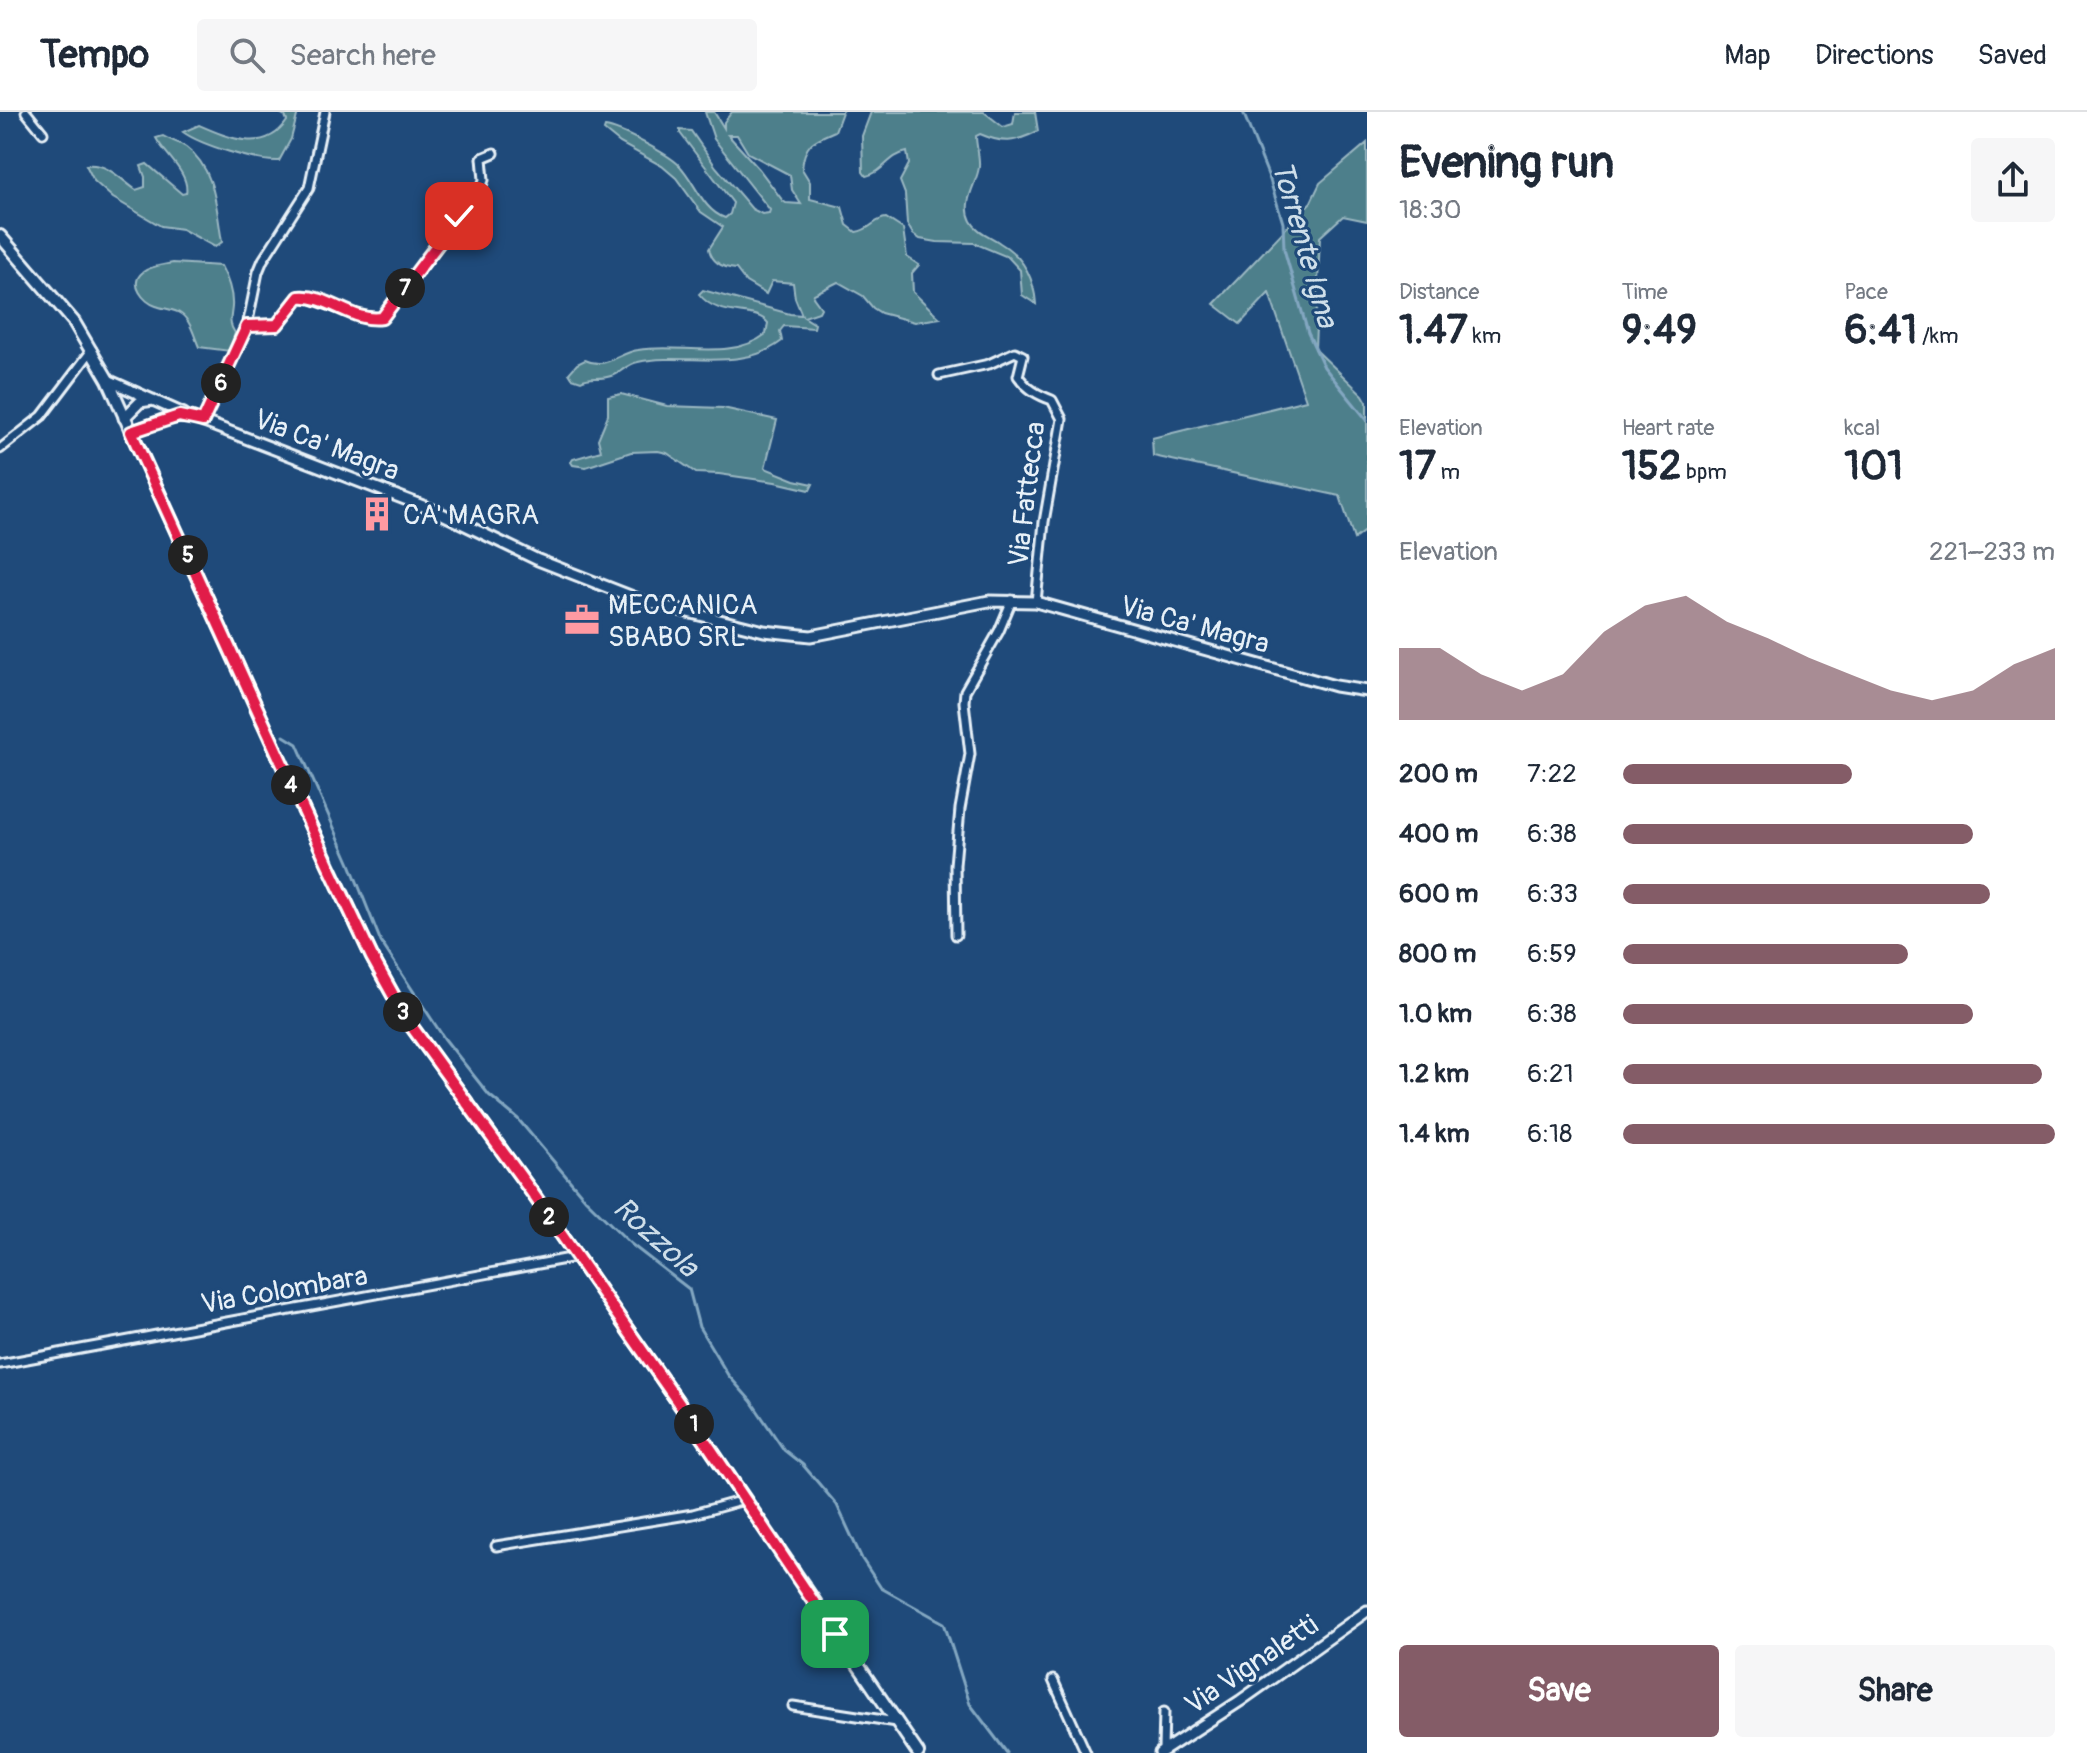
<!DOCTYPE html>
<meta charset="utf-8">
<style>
body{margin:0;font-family:Pangolin,sans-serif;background:#f6f6f7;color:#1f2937;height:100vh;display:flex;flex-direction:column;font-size:30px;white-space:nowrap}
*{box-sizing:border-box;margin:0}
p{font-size:26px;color:#747a83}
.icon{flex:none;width:44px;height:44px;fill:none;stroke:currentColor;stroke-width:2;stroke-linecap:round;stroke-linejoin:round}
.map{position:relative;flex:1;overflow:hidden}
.panel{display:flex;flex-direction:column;background:#fff;width:720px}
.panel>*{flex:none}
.pin{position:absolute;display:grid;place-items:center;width:68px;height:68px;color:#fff;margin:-34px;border-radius:16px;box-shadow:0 4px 12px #0006}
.km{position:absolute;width:40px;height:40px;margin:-20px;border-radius:50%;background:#222;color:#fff;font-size:22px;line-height:40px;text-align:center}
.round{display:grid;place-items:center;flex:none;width:84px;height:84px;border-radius:8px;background:#f6f6f7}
.head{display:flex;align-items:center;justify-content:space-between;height:136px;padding:0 32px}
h1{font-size:44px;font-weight:700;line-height:60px}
.metrics{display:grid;grid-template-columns:repeat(3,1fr);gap:12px;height:136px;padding:8px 32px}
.metrics div{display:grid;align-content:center}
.metrics b{font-size:40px;font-weight:700}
.metrics small{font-size:22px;font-weight:400}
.metrics p{font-size:22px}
.chart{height:224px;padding:16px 32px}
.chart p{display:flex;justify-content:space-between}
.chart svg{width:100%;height:144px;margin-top:8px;fill:#845c67;opacity:.7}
.action{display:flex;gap:16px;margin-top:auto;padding:16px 32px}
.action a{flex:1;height:92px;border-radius:8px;background:#845c67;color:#fff;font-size:32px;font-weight:700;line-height:92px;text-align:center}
.action a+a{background:#f6f6f7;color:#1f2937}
ul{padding:0 32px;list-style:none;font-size:26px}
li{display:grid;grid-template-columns:128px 96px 1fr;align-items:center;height:60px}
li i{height:20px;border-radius:10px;background:#845c67}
header{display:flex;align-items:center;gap:48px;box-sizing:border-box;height:112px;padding:0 40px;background:#fff;border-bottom:2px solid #e0e1e3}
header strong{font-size:38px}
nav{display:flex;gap:44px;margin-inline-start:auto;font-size:28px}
.search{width:560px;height:72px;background:#f6f6f7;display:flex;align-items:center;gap:20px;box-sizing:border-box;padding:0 28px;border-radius:8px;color:#747a83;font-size:30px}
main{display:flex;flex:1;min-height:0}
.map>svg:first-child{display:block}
.green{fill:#4e7f8b;stroke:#9bb8c2;stroke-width:2;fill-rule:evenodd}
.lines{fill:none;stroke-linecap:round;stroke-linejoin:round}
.stream{stroke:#83a7c1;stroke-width:3}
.minor-casing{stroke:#e8f1f8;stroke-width:13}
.tertiary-casing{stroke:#e8f1f8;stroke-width:15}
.secondary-casing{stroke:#e8f1f8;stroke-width:16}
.minor{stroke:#1f4a7a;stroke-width:7}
.tertiary{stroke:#1f4a7a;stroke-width:9}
.secondary{stroke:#1f4a7a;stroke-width:10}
.route-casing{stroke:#fff;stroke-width:16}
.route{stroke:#e11d48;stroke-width:10}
.labels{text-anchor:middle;stroke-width:6;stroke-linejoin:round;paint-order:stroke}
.street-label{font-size:28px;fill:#e8f1f8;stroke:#1f4a7a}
.poi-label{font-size:28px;fill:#e8f1f8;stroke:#1f4a7a;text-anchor:start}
.water-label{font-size:30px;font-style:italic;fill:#cfdfea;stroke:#1f4a7a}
</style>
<header>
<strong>Tempo</strong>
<div class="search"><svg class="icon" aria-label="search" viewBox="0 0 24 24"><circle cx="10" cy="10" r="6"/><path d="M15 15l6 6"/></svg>Search here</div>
<nav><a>Map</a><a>Directions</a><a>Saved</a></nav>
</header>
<main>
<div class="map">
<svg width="1367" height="1641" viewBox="0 0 1367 1641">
<rect width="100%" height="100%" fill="#1f4a7a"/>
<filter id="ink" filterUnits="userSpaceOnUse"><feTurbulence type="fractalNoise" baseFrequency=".0125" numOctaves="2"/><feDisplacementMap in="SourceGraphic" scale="16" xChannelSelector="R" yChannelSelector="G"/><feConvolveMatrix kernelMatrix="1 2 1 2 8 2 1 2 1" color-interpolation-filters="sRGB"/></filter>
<g filter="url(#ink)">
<!-- green -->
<path class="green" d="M278,0H298L291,27L279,49C256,50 201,33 183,20L199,13C229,26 265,42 287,9L285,4Z
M705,0H714L724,16V10L732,0H842L835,19C814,28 804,31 802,57L810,70V87L842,95L847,113L856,120C871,118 874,107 886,106L903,117L907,145L919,153L912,161L913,180L940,206L915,210L881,201L873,196L863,184L838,170L814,182L813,185L821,196L819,200L804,205L815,212L814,216L784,214L780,219L782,229C741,261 686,240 638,250C627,252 621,261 611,264C600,268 589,264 581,269L572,266L569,261L577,252L585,248C606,258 618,241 638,238C678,230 730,250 766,222L768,211C755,194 719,208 699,182L703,178L790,202L802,203L795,186L793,171L772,169L766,182L746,170L736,157C723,156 712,150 709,137L723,115L701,100L676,66L662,54L620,31L604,18L605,15C621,17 668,42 679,53C695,69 702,98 725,106L730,102L733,91L680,21V18L691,19L716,55L752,97L762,102L769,101L770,98L714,27ZM728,23H737L748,41L790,63L792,78L801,92L786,91L783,89L759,57Z
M871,0H984L1003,15L1013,12L1015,0H1035L1038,19C1014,31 1003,32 980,22L976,24C976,34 980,45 979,55C977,72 961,90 971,109C977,120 990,124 1000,131C1024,145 1034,166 1036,192L1022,183L1020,158L1008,145L974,131L937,130L920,127L913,122L907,112L905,82L900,69L909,52L907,40C889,43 883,61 866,64L863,60L862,24Z
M163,24C170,28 180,31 186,35C216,57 216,96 222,130L215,135L182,117L161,114L113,86L94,69L86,53C108,51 119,66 136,78L145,75V65L141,54L147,52L182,82L186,81C190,62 165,43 156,26Z
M1367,31V109L1343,104L1320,125L1315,237L1363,283L1367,290V417L1354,427L1340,384L1153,344L1152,326L1306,288L1269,181L1240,212L1214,192L1311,90L1320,71Z
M173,151L221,154C228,167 233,180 232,195C231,206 228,211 235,221L230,239L199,235C194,224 191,209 181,202C174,197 164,197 156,194C144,190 128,172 143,160C150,154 163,153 173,151Z
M621,282L667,294L723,296L777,308L765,356L795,368L813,372L810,378L775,370L719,362L696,361L667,341L658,339L631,340L586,355L573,353L571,350L573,347L601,339L598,327L608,303V285Z"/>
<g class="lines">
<!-- stream -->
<path class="stream" d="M1243,0L1270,68L1283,111L1284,137L1308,221L1324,255L1367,308
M284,624L297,632L350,752L381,830L444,926L489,983L518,1007L586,1088L631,1132L689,1177L699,1215L728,1263L751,1289L784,1338L803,1353L837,1393L862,1447L881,1476L944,1511L970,1592L1007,1641"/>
<!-- minor casing -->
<g class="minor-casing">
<path id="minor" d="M26,0L43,21
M247,214L277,213L299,185L303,184L362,205L382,206L479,81L484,68L482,46L494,41
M939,263L989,252L1015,240L1023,244L1018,264C1027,277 1038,283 1052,288L1062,307L1044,410L1036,490
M203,309L247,214L258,160L263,148L309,76L325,0
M0,337L42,304L92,238
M956,823L955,753L960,697L970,642L964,590L965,579L999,519L1012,488
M0,1252L576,1145
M496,1434L693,1402L744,1388
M1053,1568L1086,1641
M793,1594L896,1610
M1163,1637L1164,1600"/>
</g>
<!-- tertiary casing -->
<g class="tertiary-casing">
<path id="tertiary" d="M108,268L184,302
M124,306L140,290L153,288
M131,320L168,306L191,305L436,399L538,448L643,489L764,519L811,524L989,489L1036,490L1335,574L1367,579
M1160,1641L1240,1589L1367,1499"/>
</g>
<!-- secondary casing -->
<g class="secondary-casing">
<path id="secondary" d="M0,124L74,210L108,268L285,659L372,845L407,908L531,1079L710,1336L918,1641"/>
</g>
<!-- minor -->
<use href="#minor" class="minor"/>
<!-- tertiary -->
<use href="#tertiary" class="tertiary"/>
<!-- secondary -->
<use href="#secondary" class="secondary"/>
</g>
</g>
<g class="lines" filter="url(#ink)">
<!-- route casing -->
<g class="route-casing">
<path id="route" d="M459,104L382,206C353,211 328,182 299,185L277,213L247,214L203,309L179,304L131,320L328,752L372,845L407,908L531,1079L710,1336L835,1522"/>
</g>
<!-- route -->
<use href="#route" class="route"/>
</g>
<!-- icons -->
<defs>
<g id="building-bare" transform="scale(2.76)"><path d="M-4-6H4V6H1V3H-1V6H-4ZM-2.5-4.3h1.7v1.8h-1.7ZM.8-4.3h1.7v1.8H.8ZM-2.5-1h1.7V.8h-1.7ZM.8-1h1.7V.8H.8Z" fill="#ff9aa2" stroke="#1f4a7a" stroke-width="2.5" paint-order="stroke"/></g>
<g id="office-bare" transform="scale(2.76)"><path d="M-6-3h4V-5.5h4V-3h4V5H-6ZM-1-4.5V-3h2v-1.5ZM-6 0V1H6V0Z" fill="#ff9aa2" stroke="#1f4a7a" stroke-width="2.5" paint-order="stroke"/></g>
</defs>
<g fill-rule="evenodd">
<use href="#building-bare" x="377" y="402"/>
<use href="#office-bare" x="582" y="508"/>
</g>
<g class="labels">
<!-- street labels -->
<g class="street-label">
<text transform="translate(327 332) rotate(21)" y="10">Via Ca' Magra</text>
<text transform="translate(1026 382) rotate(-83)" y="10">Via Fattecca</text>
<text transform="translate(1195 512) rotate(15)" y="10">Via Ca' Magra</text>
<text transform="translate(284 1177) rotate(-10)" y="10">Via Colombara</text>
<text transform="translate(1251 1552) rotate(-34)" y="10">Via Vignaletti</text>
</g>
<!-- poi labels -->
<g class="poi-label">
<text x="403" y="412">CA' MAGRA</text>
<text x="608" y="502">MECCANICA<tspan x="608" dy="32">SBABO SRL</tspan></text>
</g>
<!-- water labels -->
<g class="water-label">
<text transform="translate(1305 132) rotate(74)" y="10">Torrente Igna</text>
<text transform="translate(656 1125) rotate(42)" y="10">Rozzola</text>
</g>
</g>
</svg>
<div class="pin" style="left:835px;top:1522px;background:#1e9e55"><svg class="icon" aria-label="arrive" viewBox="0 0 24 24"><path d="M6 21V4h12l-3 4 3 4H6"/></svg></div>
<div class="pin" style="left:459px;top:104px;background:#d93025"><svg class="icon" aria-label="check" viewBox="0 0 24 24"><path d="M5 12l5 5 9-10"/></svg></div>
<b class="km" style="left:694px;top:1312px">1</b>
<b class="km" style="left:549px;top:1105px">2</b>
<b class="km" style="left:403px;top:900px">3</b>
<b class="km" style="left:291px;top:673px">4</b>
<b class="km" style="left:188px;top:443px">5</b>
<b class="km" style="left:221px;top:271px">6</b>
<b class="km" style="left:405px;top:176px">7</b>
</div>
<section class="panel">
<div class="head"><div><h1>Evening run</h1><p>18:30</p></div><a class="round"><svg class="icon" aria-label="share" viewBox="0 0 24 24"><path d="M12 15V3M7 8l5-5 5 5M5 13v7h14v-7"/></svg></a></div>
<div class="metrics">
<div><p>Distance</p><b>1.47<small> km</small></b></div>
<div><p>Time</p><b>9:49</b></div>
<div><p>Pace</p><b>6:41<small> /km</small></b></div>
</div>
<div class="metrics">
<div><p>Elevation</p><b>17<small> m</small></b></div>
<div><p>Heart rate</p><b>152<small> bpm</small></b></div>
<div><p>kcal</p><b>101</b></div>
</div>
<div class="chart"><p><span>Elevation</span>221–233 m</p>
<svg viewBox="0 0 160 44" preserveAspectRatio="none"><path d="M0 44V22L10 22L20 30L30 35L40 30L50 17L60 9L70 6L80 14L90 19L100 25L110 30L120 35L130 38L140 35L150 27L160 22V44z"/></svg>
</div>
<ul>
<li><b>200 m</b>7:22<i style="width:53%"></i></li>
<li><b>400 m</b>6:38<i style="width:81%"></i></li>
<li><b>600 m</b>6:33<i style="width:85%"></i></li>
<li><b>800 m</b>6:59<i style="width:66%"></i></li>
<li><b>1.0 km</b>6:38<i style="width:81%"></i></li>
<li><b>1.2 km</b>6:21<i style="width:97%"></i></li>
<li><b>1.4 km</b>6:18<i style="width:100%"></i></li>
</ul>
<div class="action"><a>Save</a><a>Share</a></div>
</section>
</main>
